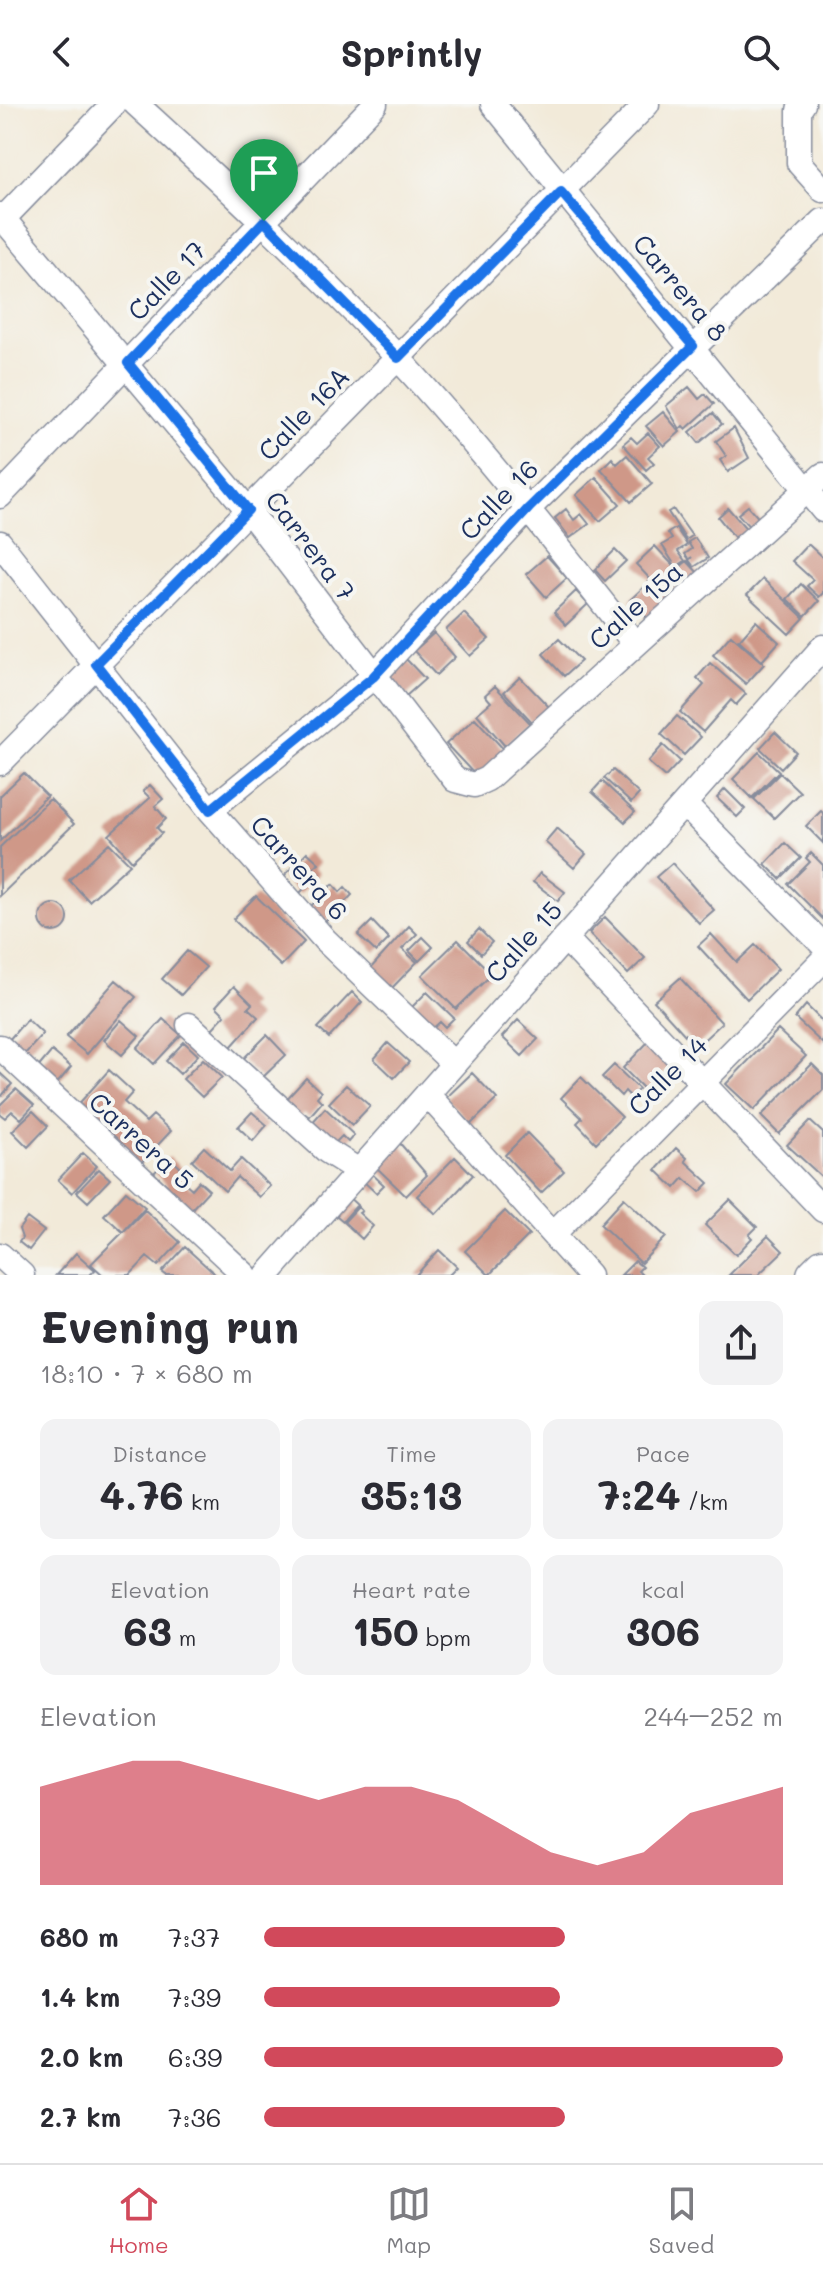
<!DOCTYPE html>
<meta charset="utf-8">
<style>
body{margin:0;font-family:Mali,sans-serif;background:#f2f2f3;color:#2b2b33;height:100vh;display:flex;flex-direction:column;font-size:30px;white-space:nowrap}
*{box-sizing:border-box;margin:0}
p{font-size:26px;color:#7c7c81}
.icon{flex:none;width:44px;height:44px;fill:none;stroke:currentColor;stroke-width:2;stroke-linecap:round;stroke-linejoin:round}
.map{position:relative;height:1171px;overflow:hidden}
.panel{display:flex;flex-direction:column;background:#fff;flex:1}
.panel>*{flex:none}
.pin{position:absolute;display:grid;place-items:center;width:68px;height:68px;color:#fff;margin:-82px -34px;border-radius:50% 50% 50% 0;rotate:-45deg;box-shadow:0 0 8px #0007}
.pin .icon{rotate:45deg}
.round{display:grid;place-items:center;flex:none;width:84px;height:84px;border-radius:16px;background:#f2f2f3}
.head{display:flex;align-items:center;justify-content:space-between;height:136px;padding:0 40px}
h1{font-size:44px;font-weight:700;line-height:60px}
.figures{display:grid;grid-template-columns:repeat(3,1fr);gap:12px;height:136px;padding:8px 40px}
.figures div{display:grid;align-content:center;border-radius:16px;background:#f2f2f3;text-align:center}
.figures b{font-size:40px;font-weight:700}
.figures small{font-size:22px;font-weight:400}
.figures p{font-size:22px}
.chart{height:224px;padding:16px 40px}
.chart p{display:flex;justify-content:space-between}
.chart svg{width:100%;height:144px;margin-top:8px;fill:#d1495b;opacity:.7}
ul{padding:0 40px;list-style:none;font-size:26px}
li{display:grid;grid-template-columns:128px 96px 1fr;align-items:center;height:60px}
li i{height:20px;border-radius:10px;background:#d1495b}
header{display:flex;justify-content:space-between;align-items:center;height:104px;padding:0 40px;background:#fff;font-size:36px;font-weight:700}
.menu{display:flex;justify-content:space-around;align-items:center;height:112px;border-top:2px solid #e1e1e2;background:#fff;font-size:22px;color:#7c7c81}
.menu a{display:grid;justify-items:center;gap:4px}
.menu .selected{color:#d1495b}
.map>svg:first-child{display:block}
.building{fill:#cf9888}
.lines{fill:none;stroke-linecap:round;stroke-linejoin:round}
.minor-casing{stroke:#868c9c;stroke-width:27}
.highway-casing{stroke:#868c9c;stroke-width:37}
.minor{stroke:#fff;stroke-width:24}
.highway{stroke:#fff;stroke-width:34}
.route-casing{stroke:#fff;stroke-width:16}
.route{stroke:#1a73e8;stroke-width:10}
.labels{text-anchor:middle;stroke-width:8;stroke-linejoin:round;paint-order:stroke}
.street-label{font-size:26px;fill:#1b2f5e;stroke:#f6f6f2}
</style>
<header><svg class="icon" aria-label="back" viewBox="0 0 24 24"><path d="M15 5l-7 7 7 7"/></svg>Sprintly<svg class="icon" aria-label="search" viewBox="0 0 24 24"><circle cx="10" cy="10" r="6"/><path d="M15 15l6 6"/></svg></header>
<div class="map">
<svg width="823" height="1171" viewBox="0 0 823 1171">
<rect width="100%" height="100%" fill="#f6f6f2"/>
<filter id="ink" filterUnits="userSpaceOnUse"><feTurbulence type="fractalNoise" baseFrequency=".0125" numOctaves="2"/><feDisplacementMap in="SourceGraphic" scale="16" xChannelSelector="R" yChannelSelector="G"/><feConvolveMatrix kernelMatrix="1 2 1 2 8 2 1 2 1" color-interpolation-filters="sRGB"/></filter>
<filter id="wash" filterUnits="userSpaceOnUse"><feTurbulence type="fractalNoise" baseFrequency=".006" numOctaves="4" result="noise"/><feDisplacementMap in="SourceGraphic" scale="32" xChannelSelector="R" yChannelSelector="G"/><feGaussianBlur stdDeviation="1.8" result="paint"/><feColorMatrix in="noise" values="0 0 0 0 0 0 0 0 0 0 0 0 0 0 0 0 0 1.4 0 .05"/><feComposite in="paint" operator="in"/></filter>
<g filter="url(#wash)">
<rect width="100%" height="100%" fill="#f2ead9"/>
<g id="blocks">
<!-- building -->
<path class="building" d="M689,283L699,295L705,290L714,300L686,325L683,322L680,325L666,302Z
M663,308L680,328L664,342L646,322Z
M713,309L722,320L699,339L690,328Z
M734,324L749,354L728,368L720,356L726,352L716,337Z
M648,329L660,342L648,353L654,359L646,366L623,340L631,333L637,339Z
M627,351L652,380L631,398L601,365L612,354L617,360Z
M596,373L620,400L600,417L576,391Z
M748,402L762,418L753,427L738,410Z
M728,404L750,429L739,439L718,413Z
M566,405L574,416L581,410L589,420L570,434L555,414Z
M673,405L692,432L686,436L668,408Z
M676,424L687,441L678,447L685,457L676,463L662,441L672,435L668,429Z
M695,434L708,454L694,463L689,456L692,453L689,455L685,450L692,445L688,438Z
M808,440L823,454V489L819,493L807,482L813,476L792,457Z
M655,442L685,474L668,490L674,495L650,517L630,496L651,476L636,460Z
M615,446L626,457L605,477L595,466Z
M547,452L567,474L546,493L526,470Z
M687,457L698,469L690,476L679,464Z
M763,475L804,514L789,530L747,491Z
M801,480L819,497L805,512L787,495Z
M576,487L588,500L566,521L554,508Z
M464,509L489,535L470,552L446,526Z
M756,517L779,538L762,557L739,536Z
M434,529L455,553L436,571L414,547Z
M731,531L764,560L746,580L713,551Z
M559,535L581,557L564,572L543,550Z
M406,555L425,575L406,592L388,571Z
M710,559L746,590L736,601L731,596L703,628L680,608L704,581L697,574Z
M520,573L550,604L534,620L504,588Z
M495,582L530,619L505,642L477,610L491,598L485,591Z
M677,612L701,633L684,651L661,630Z
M475,614L506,648L478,674L446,640Z
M775,628L796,648L781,664L760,644Z
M663,641L680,657L665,673L648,658Z
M759,648L779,667L752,694L733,675Z
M613,666L639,690L631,699L604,674Z
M24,669L47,692L0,737V692Z
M780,669L800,688L774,714L754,695Z
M602,677L635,708L625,718L592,688Z
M150,681L163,695L155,702L166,715L157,724L162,729L132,757L109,731L150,694L143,687Z
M725,685L745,705L737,713L717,694Z
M50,695L74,720L0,792V743Z
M821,707L823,709V739L806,722Z
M557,724L586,750L574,764L545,738Z
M109,739L130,760L89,797L69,776Z
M785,739L801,754L780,775L765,760Z
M307,748L319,759L313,764L319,769L299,790L282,774Z
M811,749L823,761V815L788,780L810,758L806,754Z
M672,759L714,806L699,819L656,773Z
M540,769L565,788L558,797L533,778Z
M333,780L340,788L345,783L352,791L325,818L310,803Z
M256,792L304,838L281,862L233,815Z
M40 814a14 14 0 1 1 28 0a14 14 0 1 1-28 0Z
M605,813L645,854L628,870L589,829Z
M372,817L389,835L376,848L358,831Z
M409,822L417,830L402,845L417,858L390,886L369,866Z
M479,825L492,838L481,850L468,837Z
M711,830L737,858L755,841L778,865L747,895L698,842Z
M423,833L433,843L419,857L409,847Z
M458,836L492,870L456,905L422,871Z
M187,847L206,863L181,891L162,875Z
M680,874L722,919L696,943L654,897Z
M116,876L136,893L87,950L66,933Z
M234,882L252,900L248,904L258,913L231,943L211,926L225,911L216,902Z
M352,888L362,898L329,934L318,924Z
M427,888L454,914L445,923L440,918L430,927L408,907Z
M806,901L823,918V940L795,914Z
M27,915L43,930L24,951L8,937Z
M163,915L181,931L154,960L137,944Z
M121,916L139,932L122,951L104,936Z
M518,916L538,935L522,952L502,933Z
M778,926L806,952L754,1006L726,980Z
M267,931L286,951L261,975L242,956Z
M650,936L673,959L646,987L623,964Z
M184,938L198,951L180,970L166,957Z
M388,939L409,958L394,974L374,955Z
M52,947L71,963L55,982L36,966Z
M203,955L222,973L202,993L183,975Z
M812,960L823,971V986L779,1030L761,1012Z
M614,961L639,985L631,993L625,987L621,992L602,973Z
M109,966L133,988L124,998L146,1018L153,1011L171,1027L138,1062L75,1004Z
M0,969L12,980L0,994Z
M472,969L497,995L471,1020L446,994Z
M581,973L622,1013L596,1039L577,1019L582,1014L561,994Z
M306,974L321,988L317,993L322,998L309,1013L304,1009L300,1014L283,999Z
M346,981L370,1002L352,1021L329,999Z
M16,985L34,1001L21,1015L12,1007L5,1014L0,1010V1001Z
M325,1004L354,1031L348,1038L342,1032L332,1042L310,1021Z
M33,1007L48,1022L28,1043L12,1027Z
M252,1008L267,1021L253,1037L238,1023Z
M810,1017L823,1029V1074L787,1041Z
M527,1029L564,1067L541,1089L505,1051Z
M398,1037L427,1071L406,1092L374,1061Z
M204,1043L230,1067L241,1055L270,1082L259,1093L237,1073L225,1087L192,1056Z
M676,1044L687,1054L685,1057L709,1079L700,1088L684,1074L675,1084L656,1066Z
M83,1049L97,1062L72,1089L58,1076Z
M169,1053L182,1065L180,1068L187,1074L184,1078L192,1085L199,1077L209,1086L187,1110L163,1086L167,1081L154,1069Z
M455,1053L473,1071L436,1110L417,1092Z
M99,1065L110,1075L88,1098L77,1088Z
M370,1068L384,1081L376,1089L362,1076Z
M126,1087L145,1103L123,1128L104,1111Z
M346,1091L357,1101L343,1117L331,1107Z
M624,1094L666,1133L641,1159L600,1120Z
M730,1096L757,1123L749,1131L752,1134L736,1151L705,1121Z
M358,1103L362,1107L359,1109L373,1122L362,1135L344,1118Z
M145,1106L180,1138L158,1162L147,1153L130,1171H103L91,1160Z
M505,1107L529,1131L489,1171L465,1147Z
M27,1114L44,1127L29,1146L19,1138L22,1134L19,1125Z
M768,1132L783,1147L758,1171H729Z
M185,1143L216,1171H166L162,1168Z
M439,1146L457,1163L449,1171H416Z
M76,1149L95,1166L90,1171H56Z
M635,1157L642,1163L638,1167L642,1171H621Z"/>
</g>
</g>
<g filter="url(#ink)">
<use href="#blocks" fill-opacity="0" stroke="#868c9c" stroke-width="2"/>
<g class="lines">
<!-- minor casing -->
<g class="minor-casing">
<path id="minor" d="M136,0C226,82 315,165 398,254C482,345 558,442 635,540
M493,0L823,406
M803,0L799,6V59L823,86
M0,111L248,406L455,676L474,681L487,675L823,371
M0,118L114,0
M0,392L375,0
M0,439L210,706L325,836L454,960
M0,659L647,0
M684,700L823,841
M210,706L373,573L529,404L823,117
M565,834L823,1106
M189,921L327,1047L359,1067
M0,943L245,1171
M427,990L589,1171
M554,1129L823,856
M0,1151L22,1171
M267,1171L823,543"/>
</g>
<!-- highway casing -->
<g class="highway-casing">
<path id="highway" d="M814,1171L823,1162"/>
</g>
<!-- minor -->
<use href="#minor" class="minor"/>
<!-- highway -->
<use href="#highway" class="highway"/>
</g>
</g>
<g class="lines" filter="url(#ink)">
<!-- route casing -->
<g class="route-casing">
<path id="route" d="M561,88L693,242L529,404L373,573L210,706L96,560L248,406L128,259L264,117L398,254Z"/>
</g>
<!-- route -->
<use href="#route" class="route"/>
</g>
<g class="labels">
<!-- street labels -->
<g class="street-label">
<text transform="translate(167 177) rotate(-46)" y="9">Calle 17</text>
<text transform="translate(680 184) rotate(50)" y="9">Carrera 8</text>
<text transform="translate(304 310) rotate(-46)" y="9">Calle 16A</text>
<text transform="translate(499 396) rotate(-46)" y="9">Calle 16</text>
<text transform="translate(310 442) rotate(53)" y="9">Carrera 7</text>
<text transform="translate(636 502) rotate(-42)" y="9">Calle 15a</text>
<text transform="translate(299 764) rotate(48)" y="9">Carrera 6</text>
<text transform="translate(524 838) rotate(-48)" y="9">Calle 15</text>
<text transform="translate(668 972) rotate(-45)" y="9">Calle 14</text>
<text transform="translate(141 1037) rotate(42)" y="9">Carrera 5</text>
</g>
</g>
</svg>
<div class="pin" style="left:264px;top:117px;background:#1e9e55"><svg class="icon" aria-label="arrive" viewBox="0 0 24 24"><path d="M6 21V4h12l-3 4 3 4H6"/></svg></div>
</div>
<section class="panel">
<div class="head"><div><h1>Evening run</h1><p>18:10 · 7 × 680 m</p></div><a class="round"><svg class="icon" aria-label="share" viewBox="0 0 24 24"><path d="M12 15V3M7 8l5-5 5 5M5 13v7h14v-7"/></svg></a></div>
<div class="figures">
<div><p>Distance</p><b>4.76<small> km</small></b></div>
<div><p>Time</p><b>35:13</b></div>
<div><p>Pace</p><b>7:24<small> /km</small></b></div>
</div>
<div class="figures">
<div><p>Elevation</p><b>63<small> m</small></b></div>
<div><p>Heart rate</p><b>150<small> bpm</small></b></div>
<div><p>kcal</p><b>306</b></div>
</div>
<div class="chart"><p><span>Elevation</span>244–252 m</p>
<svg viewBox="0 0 160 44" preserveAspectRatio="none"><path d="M0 44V14L10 10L20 6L30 6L40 10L50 14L60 18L70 14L80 14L90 18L100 26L110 34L120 38L130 34L140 22L150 18L160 14V44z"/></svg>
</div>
<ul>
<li><b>680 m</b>7:37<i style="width:58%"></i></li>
<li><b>1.4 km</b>7:39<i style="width:57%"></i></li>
<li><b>2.0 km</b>6:39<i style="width:100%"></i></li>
<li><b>2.7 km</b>7:36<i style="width:58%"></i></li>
</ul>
</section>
<nav class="menu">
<a class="selected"><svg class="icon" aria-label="home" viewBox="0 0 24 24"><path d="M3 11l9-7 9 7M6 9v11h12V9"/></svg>Home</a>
<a><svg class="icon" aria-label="map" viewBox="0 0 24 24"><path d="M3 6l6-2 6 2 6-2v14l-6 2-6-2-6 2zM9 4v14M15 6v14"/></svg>Map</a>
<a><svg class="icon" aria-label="saved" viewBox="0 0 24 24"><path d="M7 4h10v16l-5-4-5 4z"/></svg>Saved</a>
</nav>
